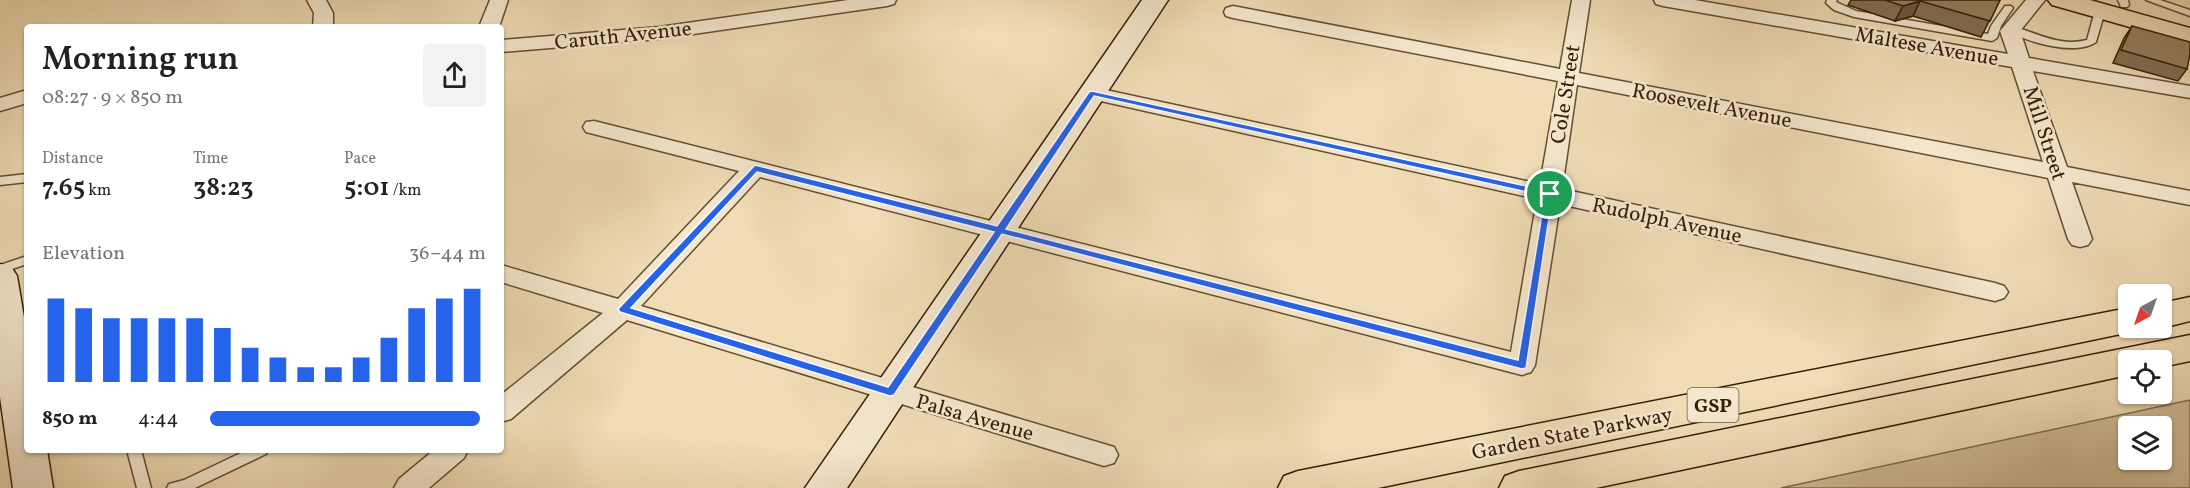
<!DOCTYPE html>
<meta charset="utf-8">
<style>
body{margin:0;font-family:Vollkorn,serif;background:#f2f2f2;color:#222;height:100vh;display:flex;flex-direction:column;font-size:22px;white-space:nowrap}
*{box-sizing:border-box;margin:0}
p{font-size:20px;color:#767676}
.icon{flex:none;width:33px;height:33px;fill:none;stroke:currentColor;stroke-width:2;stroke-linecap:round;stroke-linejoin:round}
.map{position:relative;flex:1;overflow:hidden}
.details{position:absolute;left:24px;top:24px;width:480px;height:429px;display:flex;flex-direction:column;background:#fff;border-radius:6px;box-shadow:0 2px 4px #0004}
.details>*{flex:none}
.needle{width:39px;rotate:220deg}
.fabs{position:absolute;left:2118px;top:284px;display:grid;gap:12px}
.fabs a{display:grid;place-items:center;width:54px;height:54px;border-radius:6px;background:#fff;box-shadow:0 2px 4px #0004;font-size:30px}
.pin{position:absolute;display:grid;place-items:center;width:51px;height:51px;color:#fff;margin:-26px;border:3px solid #fff;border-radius:50%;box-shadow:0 2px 6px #0007}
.round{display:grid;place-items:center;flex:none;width:63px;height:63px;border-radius:6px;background:#f2f2f2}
.head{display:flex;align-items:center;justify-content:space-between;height:102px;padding:0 18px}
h1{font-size:33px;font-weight:600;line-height:45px}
.stats{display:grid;grid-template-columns:repeat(3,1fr);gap:9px;height:102px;padding:6px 18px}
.stats div{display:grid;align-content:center}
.stats b{font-size:26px;font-weight:600}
.stats small{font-size:16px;font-weight:400}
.stats p{font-size:16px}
.chart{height:168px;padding:12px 18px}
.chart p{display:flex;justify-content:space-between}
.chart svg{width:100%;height:108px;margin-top:6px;stroke:#2563eb;stroke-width:6}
ul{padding:0 18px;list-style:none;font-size:20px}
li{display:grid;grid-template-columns:96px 72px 1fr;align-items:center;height:45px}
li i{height:15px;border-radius:8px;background:#2563eb}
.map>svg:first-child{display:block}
.green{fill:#d0bc97;stroke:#826d4e;stroke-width:1.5;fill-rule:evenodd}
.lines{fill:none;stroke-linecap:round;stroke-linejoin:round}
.lane-casing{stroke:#644e31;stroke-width:3}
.street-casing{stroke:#644e31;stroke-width:3}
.secondary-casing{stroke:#351e05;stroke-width:3}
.highway-casing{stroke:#351e05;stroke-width:3}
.lane{fill:#f5e8cf;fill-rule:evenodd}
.street{fill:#f5e8cf;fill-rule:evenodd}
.secondary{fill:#f5e8cf;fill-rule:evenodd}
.highway{fill:#f0dcb5;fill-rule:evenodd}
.wall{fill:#816f53;stroke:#351e05;stroke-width:1.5}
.shaded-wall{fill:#695a44;stroke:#351e05;stroke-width:1.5}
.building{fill:#968161;stroke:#351e05;stroke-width:1.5}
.route{fill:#2563eb;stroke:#fff;stroke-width:1.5;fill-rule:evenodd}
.labels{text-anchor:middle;stroke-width:5;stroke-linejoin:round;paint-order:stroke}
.shield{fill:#f5e8cf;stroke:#6f5b42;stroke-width:1.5}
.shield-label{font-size:20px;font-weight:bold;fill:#351e05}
.street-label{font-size:21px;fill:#351e05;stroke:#f5e8cf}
</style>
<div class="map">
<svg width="2190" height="488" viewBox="0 0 2190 488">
<rect width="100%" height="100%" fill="#f0dcb5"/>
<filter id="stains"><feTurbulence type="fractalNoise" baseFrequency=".00333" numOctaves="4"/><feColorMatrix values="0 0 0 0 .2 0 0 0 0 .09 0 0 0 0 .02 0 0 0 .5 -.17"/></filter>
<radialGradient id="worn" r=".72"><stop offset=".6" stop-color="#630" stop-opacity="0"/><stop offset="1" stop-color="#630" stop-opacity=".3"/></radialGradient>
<!-- green -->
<path class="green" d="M2190,400V488H1781ZM2128,426H2162V459H2128Z"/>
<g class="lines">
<!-- lane casing -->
<g class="lane-casing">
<path id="lane" d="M1827,0H1837L1836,2L1856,11L1988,34L1991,26L2005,6H2011L2013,8L2001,26L1997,38L1992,41L1854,17L1834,10L1826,3Z
M2118,0H2128L2129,5L2127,7H2121Z
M2146,0H2160L2190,10V16Z
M2100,8L2105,11L2096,42C2077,56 2025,43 2007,29L2012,26C2037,33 2060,47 2087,40L2095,11Z
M27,174V182L0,185V177Z
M27,256V264L0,273V265Z
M127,450H141L151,488H137Z
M247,450H268L266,454L195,488H167L169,484L184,480Z"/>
</g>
<!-- street casing -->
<g class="street-casing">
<path id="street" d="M307,0H326L333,13V27H313L314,13Z
M490,0H508L499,27H479Z
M848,0H896L894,4L887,6L659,39L501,52V40L659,27Z
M1572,0H1590L1579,73L2043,162L2012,67L1663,6L1656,4L1654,0H1695L2008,54L2000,31L2026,0H2045L2020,31L2029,58L2190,86V98L2033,71L2067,167L2190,191V205L2072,182L2092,239L2088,245L2080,247L2072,245L2068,239L2048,178L1577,85L1562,189L1995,283L2004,286L2008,292L2004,298L1995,301L1560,204L1535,365L1531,372L1522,375L760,177L641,306L1114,447L1118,455L1114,463L1104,466L627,320L511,419L501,422V395L603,313L501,282V265L618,299L739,171L586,132L583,127L586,122L594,121L1511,352L1537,199L1092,99L1085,97L1082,93L1085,89L1092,87L1540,184L1558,81L1233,18L1226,16L1224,12L1226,8L1233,6L1560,69Z
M27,90V103L0,111V98Z
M434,450H468L464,458L429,488H394L399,479Z"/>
</g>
<!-- secondary casing -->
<g class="secondary-casing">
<path id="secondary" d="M1142,0H1168L847,488H805Z
M0,264L12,268L17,276L27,335V450H47L53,488H13L0,397Z"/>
</g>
<!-- highway casing -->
<g class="highway-casing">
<path id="highway" d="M2048,0H2090L2190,28V44L2052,5Z
M2190,297V321L2162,328L2160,327L2162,303Z
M2128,308V327H2142L2140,330L1378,488H1278L1284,476L1298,471Z
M2190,335V361L2162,367V360H2128V375L1596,488H1499L1505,476L1519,471Z"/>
</g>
<!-- lane -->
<use href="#lane" class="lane"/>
<!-- street -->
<use href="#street" class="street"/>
<!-- secondary -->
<use href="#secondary" class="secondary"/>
<!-- highway -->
<use href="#highway" class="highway"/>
</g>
<!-- wall -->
<path class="wall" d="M1851,0H2000L1981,37L1913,16L1895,21L1848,5Z
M2132,26L2187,69L2178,81L2113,63L2124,38Z"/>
<!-- shaded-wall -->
<path class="shaded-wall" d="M1920,1L1913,16L1895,21L1903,6Z"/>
<!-- building -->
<path class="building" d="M1885,0H2000L1990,21L1920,1L1903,6Z
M2132,26L2190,42V54L2187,69L2121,50Z"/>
<!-- route -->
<path class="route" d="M1092,91L1553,192L1526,368L1522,369L1002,234L894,395L890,396L620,312L618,309L755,165L997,226L1089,92ZM1094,96L1545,196L1518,360L1006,229ZM757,172L994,232L888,387L631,308Z"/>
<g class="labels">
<!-- shield labels -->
<rect class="shield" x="1687.5" y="388" width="51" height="34" rx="4.5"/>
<g class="shield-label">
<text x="1713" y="412">GSP</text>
</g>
<!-- street labels -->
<g class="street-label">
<text transform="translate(623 35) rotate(-6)" y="7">Caruth Avenue</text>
<text transform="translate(1927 46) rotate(10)" y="7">Maltese Avenue</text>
<text transform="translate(1565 94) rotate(-81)" y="7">Cole Street</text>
<text transform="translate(1712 105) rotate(11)" y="7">Roosevelt Avenue</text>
<text transform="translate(2045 133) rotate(72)" y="7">Mill Street</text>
<text transform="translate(1667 220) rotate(12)" y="7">Rudolph Avenue</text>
<text transform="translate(975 417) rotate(16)" y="7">Palsa Avenue</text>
<text transform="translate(1572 433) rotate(-11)" y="7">Garden State Parkway</text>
</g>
</g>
<rect width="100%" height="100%" filter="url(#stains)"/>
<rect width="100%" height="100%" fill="url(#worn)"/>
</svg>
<div class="fabs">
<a><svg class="needle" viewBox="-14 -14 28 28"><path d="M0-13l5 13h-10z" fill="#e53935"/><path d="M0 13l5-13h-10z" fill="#767676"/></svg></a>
<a><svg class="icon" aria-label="locate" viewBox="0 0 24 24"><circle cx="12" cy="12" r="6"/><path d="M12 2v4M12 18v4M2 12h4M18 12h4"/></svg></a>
<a><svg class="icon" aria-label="layers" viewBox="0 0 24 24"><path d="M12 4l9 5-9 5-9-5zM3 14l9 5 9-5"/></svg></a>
</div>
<div class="pin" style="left:1550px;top:194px;background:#1e9e55"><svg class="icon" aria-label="arrive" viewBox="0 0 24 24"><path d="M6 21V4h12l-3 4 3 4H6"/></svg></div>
<section class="details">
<div class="head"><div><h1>Morning run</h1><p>08:27 · 9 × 850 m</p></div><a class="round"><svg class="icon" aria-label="share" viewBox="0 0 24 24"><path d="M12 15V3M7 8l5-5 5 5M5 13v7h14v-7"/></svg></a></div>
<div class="stats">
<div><p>Distance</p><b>7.65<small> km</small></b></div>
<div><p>Time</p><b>38:23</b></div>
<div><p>Pace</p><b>5:01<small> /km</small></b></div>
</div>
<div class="chart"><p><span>Elevation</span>36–44 m</p>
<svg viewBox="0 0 160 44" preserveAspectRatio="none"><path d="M5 44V10M15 44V14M25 44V18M35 44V18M45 44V18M55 44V18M65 44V22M75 44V30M85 44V34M95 44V38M105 44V38M115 44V34M125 44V26M135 44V14M145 44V10M155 44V6"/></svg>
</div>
<ul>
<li><b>850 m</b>4:44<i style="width:98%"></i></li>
</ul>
</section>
</div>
